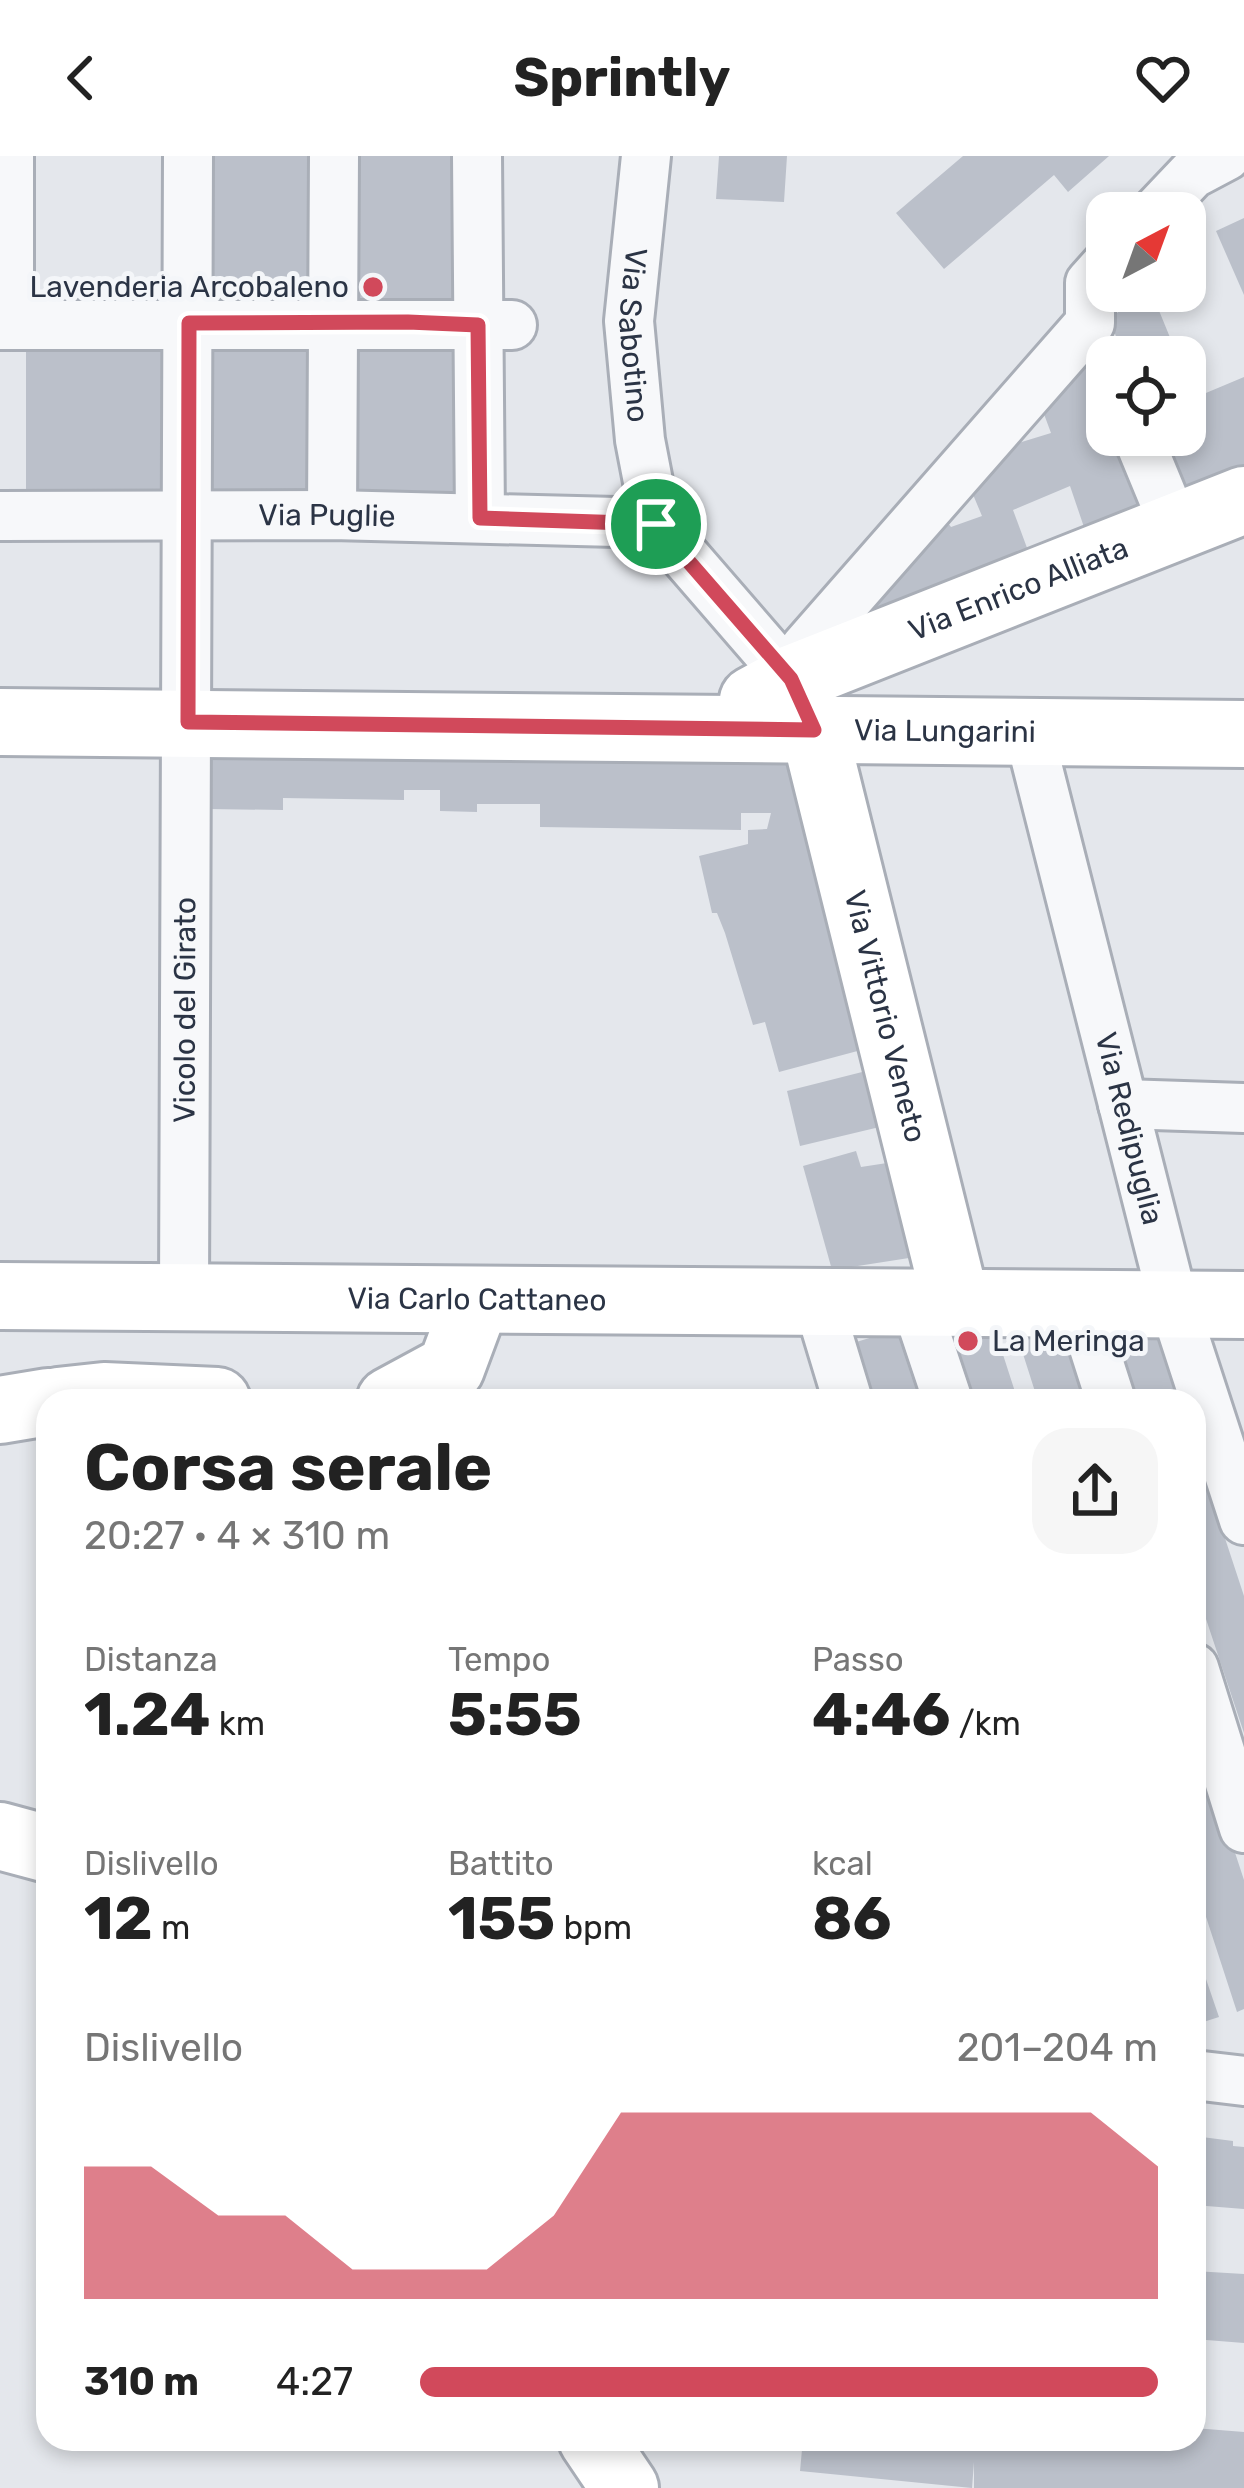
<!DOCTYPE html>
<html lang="it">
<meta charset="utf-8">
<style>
body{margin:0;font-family:Rubik,sans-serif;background:#f6f6f6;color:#222;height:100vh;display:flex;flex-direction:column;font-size:45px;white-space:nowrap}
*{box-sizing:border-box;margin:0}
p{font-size:39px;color:#767676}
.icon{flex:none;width:66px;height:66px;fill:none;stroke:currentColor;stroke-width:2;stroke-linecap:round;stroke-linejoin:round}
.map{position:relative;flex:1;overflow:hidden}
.drawer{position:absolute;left:36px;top:1233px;width:1170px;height:1062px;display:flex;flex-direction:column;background:#fff;border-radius:36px;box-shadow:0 6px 18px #0003}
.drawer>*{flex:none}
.needle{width:78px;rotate:41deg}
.buttons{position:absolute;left:1086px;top:36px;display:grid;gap:24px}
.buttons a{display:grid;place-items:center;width:120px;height:120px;border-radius:24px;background:#fff;box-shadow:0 6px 18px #0003;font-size:60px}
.pin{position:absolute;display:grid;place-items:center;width:102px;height:102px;color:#fff;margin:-51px;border:6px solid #fff;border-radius:50%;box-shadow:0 3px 12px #0007}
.round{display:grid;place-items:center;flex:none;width:126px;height:126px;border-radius:36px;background:#f6f6f6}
.overview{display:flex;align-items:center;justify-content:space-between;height:204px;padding:0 48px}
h1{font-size:66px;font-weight:700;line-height:90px}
.metrics{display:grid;grid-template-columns:repeat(3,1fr);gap:18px;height:204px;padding:12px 48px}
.metrics div{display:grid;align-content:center}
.metrics b{font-size:60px;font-weight:700}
.metrics small{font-size:33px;font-weight:400}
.metrics p{font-size:33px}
.chart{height:336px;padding:24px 48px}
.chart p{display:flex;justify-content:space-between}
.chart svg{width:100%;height:216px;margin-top:12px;fill:#d1495b;opacity:.7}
ul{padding:0 48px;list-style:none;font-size:39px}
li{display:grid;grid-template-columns:192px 144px 1fr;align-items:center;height:90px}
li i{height:30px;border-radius:15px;background:#d1495b}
header{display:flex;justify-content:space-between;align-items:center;height:156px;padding:0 48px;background:#fff;font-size:54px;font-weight:700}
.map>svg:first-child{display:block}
.building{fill:#bbc0ca}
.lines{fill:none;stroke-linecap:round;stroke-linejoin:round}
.street-casing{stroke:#a9aeb7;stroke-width:54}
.secondary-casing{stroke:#a9aeb7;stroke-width:72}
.street{stroke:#f7f8fa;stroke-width:48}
.secondary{stroke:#fff;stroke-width:66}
.route-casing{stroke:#fff;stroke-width:24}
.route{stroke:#d1495b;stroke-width:15}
.poi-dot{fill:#d1495b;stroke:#f4f6f9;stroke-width:4.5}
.labels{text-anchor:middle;stroke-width:10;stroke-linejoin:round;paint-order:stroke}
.poi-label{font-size:30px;fill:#2b3445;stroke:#f4f6f9;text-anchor:end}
.street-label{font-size:30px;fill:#2b3445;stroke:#f4f6f9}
</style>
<header><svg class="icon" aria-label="back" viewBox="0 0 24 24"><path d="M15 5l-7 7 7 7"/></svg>Sprintly<svg class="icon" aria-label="heart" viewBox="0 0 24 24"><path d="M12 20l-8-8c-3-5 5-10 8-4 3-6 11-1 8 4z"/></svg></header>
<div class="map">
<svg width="1244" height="2332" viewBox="0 0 1244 2332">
<rect width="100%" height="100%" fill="#e4e7ec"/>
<!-- building -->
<path class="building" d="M210,0H318L317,142L209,141Z
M356,0H462V145L357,144Z
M719,0H787L784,46L716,43Z
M963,0H1109L1068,36L1054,19L944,113L896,57Z
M1244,62V139L1216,75Z
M1142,135H1151L1178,201H1125L1109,164Z
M353,190H461V342L353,341Z
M208,191H311V339H208Z
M26,192L168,193V340H26Z
M1088,196L1107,250V279H1117L1143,359L1086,377L1070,330L1013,354L1030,400L852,468L942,359L951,371L982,360L969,329L1002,292L1051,277L1041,250Z
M1185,220L1194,242L1244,221V320L1184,344L1157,279H1185Z
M210,595L797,596L865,893L779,916L765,866L753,869L725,777L717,757H712L699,700L748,688V674L767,673L771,657H741V674L540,671V648H477V656L440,655V634H404V644L283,642V654L209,653Z
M874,913L888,969L800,990L787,935Z
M856,995L861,1011L887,1007L909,1102L832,1114L803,1010Z
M899,1173L922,1245H872L853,1187Z
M1065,1174L1088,1245H1038L1016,1176Z
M1157,1176L1180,1245H1135L1114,1180Z
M996,1177L1018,1245H968L946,1178Z
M1195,1291L1244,1440V1577L1194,1427Z
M1194,1572L1244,1724V1853L1237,1856L1194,1724Z
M1194,1788L1219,1861L1194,1869Z
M1194,1980L1233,1985V1990L1244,1991V2053L1194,2049Z
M1194,2115L1244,2118V2187L1194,2183Z
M1194,2272L1244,2276V2332H974V2306L972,2332L800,2315L803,2283H1194Z"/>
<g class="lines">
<!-- street casing -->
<g class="street-casing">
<g id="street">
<path d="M477,0L480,362"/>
<path id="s1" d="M646,0L629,165L640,284L656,367L791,523L805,492L1090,167V127L1107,108"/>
<path d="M1155,57L1192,18L1226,0"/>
<path d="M0,169H512"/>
<path d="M9,169V0"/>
<path d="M1137,279L1175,371"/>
<path d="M332,359L334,0"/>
<path id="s2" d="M0,360L332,359L656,367"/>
<path id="s3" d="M1029,577L1174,1149L1244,1364"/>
<path d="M1123,948L1244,952"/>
<path id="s4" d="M184,1142L188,0"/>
<path d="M818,1146L848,1245"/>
<path d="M915,1146L948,1245"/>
<path d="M1080,1148L1111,1245"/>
<path d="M1194,1512L1244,1672"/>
<path d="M1194,1919L1244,1925"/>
</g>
</g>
<!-- secondary casing -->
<g class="secondary-casing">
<g id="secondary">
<path id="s5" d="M791,523L814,574L956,1146"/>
<path id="s6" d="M753,544L791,523L1244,344"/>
<path id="s7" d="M0,566L1244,578"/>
<path id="s8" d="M0,1140L1244,1149"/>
<path d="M58,1245L104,1240L217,1245"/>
<path d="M390,1245L451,1212L476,1145"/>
<path d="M0,1254L48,1246"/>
<path d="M0,1680L48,1693"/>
<path d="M592,2283L625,2332"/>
</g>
</g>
<!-- street -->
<use href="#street" class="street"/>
<!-- secondary -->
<use href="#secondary" class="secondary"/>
</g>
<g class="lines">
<!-- route casing -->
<g class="route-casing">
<path id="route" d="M408,166L478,169L480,362L656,368L791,523L814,574L188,566L189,167Z"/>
</g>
<!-- route -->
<use href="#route" class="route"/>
</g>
<!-- markers -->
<g class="poi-dot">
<circle cx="373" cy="131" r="12"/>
<circle cx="968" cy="1185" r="12"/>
</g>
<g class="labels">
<!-- poi labels -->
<g class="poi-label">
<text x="349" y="141">Lavenderia Arcobaleno</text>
<text x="992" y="1195" text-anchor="start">La Meringa</text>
</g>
<!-- street labels -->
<g class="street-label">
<text dy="10" stroke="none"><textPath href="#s1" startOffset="180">Via Sabotino</textPath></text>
<text dy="10" stroke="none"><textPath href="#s2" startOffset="327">Via Puglie</textPath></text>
<text dy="10" stroke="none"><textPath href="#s6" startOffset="288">Via Enrico Alliata</textPath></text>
<text dy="10" stroke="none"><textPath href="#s7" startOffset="945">Via Lungarini</textPath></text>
<text dy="10" stroke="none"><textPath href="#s4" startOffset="288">Vicolo del Girato</textPath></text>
<text dy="10" stroke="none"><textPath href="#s5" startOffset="351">Via Vittorio Veneto</textPath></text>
<text dy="10" stroke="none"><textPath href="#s3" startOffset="408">Via Redipuglia</textPath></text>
<text dy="10" stroke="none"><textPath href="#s8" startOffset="477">Via Carlo Cattaneo</textPath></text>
</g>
</g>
</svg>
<div class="buttons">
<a><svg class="needle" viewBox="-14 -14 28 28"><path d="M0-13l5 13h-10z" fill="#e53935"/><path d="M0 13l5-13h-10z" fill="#767676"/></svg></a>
<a><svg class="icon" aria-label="locate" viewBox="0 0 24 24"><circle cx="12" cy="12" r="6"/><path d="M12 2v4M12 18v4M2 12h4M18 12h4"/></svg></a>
</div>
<div class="pin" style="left:656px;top:368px;background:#1e9e55"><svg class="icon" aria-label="arrive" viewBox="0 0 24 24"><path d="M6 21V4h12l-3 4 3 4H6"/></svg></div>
<section class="drawer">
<div class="overview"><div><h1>Corsa serale</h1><p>20:27 · 4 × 310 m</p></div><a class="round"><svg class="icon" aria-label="share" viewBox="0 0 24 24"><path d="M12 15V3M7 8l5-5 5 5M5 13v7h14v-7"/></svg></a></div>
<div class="metrics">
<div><p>Distanza</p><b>1.24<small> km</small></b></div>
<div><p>Tempo</p><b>5:55</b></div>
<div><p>Passo</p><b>4:46<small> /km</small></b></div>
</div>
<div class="metrics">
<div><p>Dislivello</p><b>12<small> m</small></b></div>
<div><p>Battito</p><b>155<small> bpm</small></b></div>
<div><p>kcal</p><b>86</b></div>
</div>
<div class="chart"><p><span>Dislivello</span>201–204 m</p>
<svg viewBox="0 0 160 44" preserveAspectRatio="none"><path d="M0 44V17L10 17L20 27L30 27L40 38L50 38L60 38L70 27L80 6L90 6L100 6L110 6L120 6L130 6L140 6L150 6L160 17V44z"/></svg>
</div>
<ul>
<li><b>310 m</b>4:27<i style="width:100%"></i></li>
</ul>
</section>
</div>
